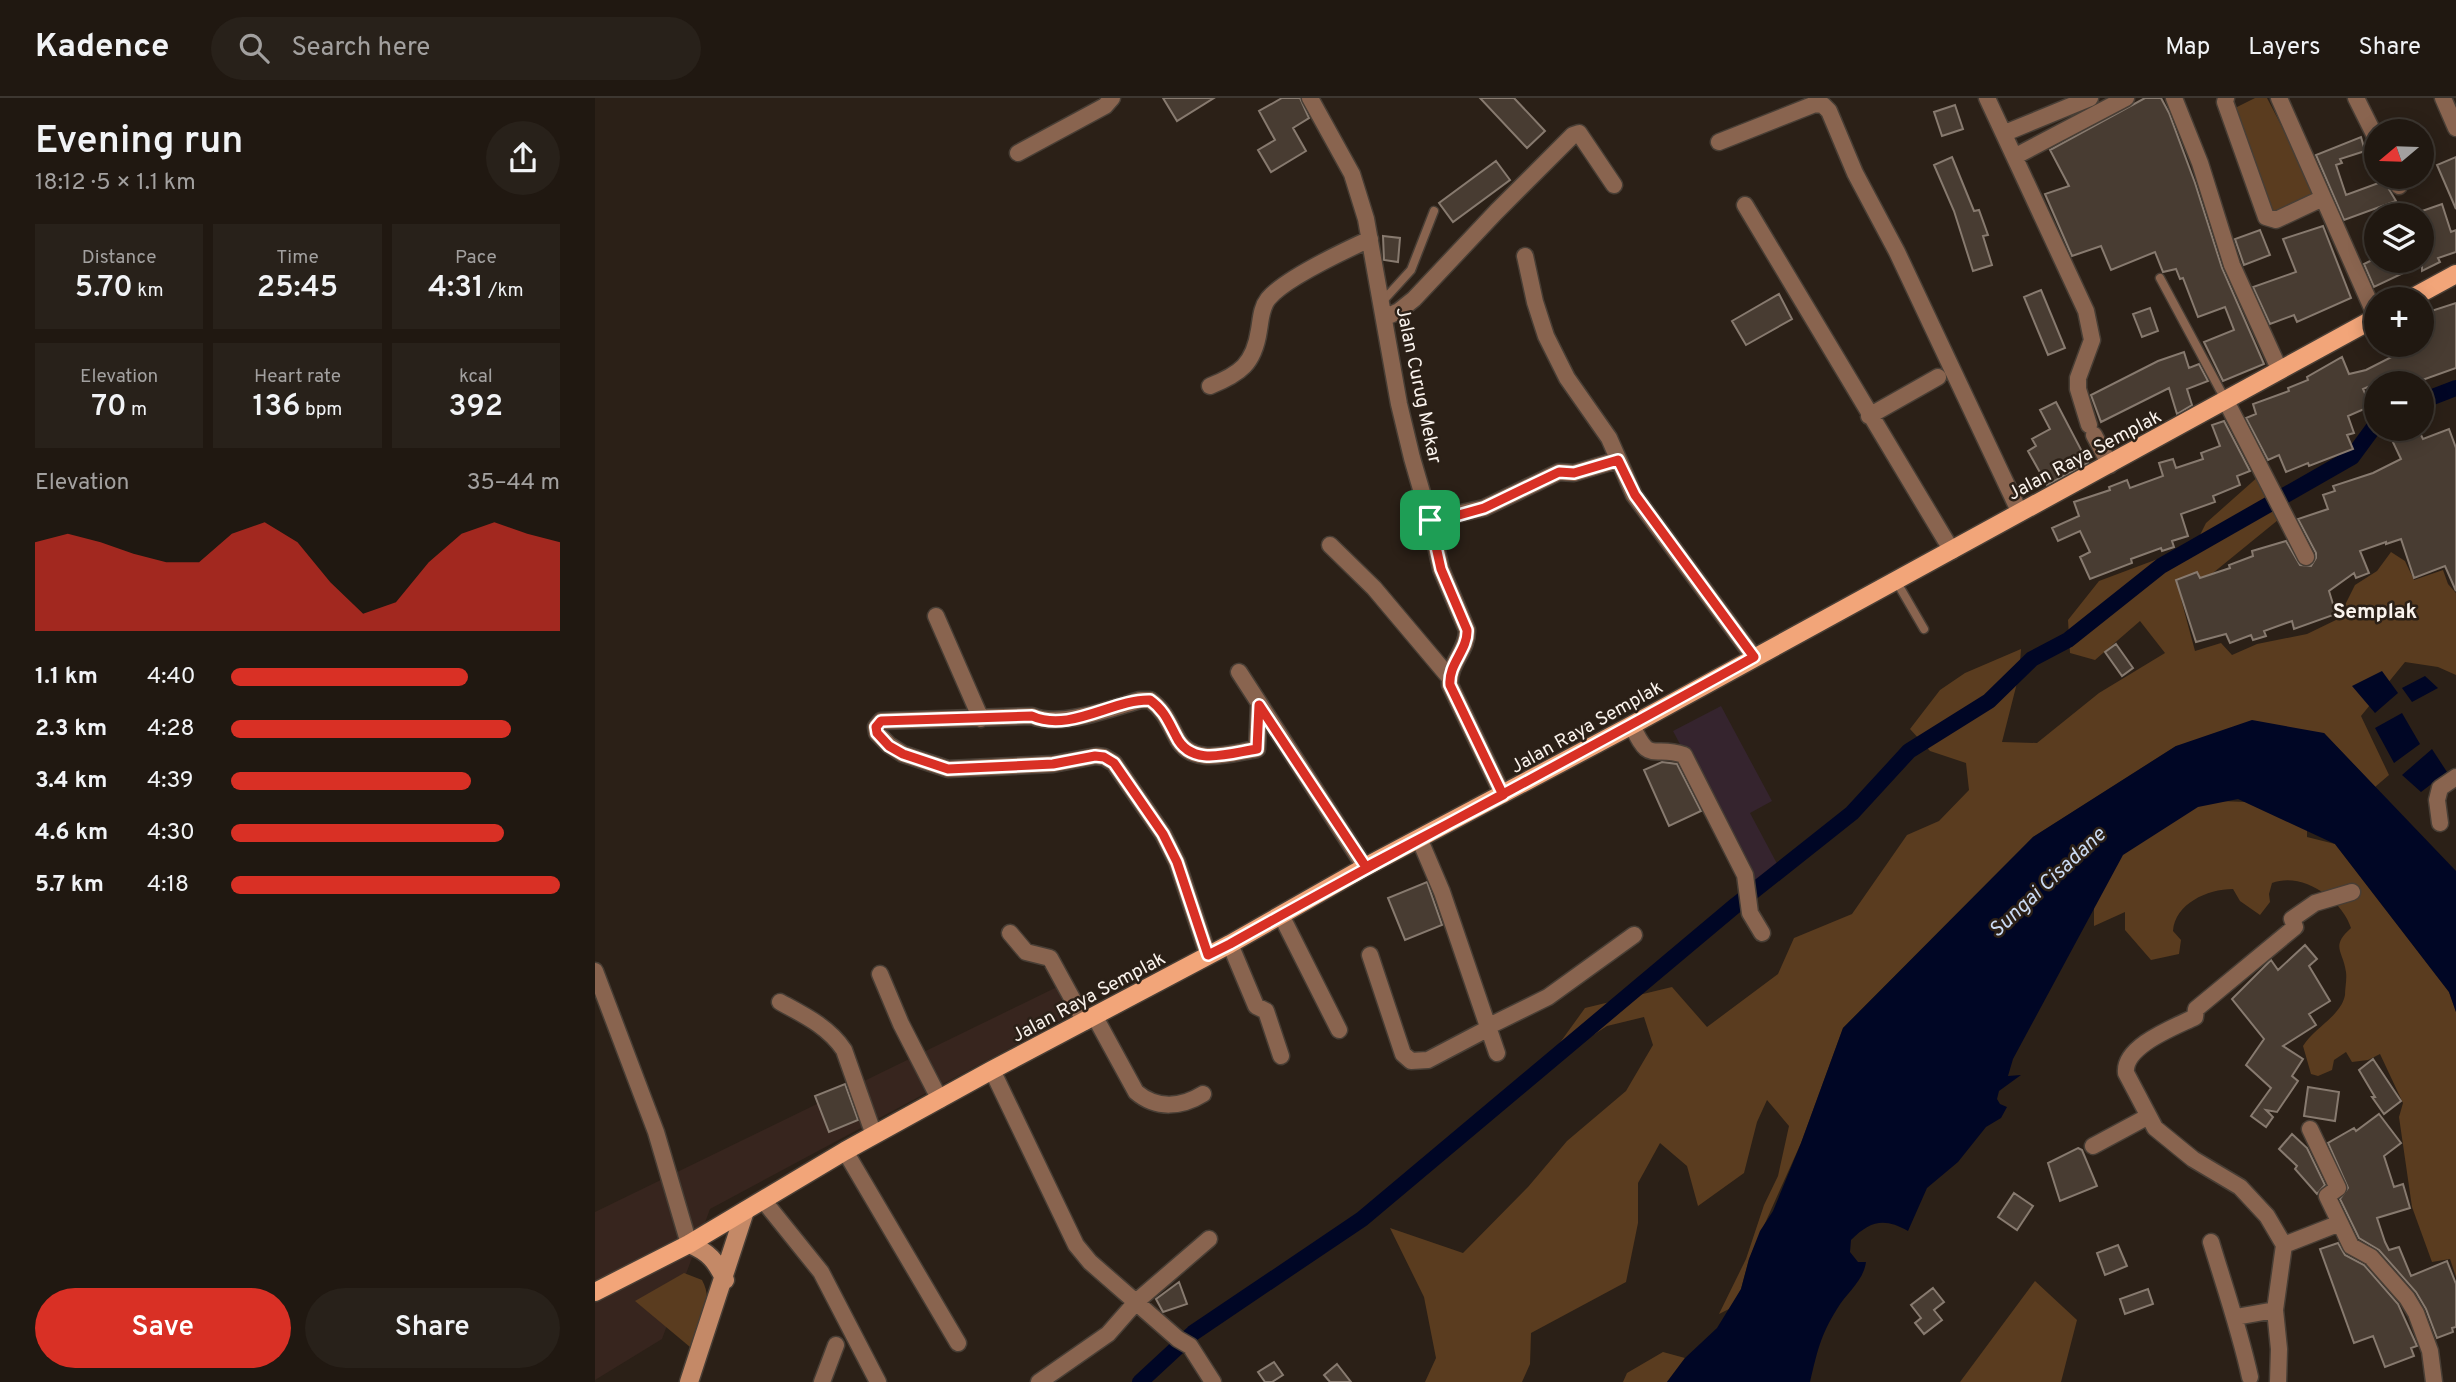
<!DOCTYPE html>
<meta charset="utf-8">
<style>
body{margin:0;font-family:Overpass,sans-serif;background:#28211a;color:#f1f3f6;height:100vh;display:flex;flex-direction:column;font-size:26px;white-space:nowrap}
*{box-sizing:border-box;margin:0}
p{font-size:23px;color:#a2a09f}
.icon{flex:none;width:38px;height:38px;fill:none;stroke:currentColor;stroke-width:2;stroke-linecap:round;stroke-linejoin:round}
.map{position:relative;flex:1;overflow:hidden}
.drawer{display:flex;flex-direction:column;background:#201811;width:595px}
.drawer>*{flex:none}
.needle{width:46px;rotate:251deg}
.tools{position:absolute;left:1769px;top:21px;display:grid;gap:14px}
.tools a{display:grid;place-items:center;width:70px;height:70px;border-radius:50%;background:#201811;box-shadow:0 4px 18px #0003,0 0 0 2px #3d3731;font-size:35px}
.pin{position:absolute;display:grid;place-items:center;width:60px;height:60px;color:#fff;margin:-30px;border-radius:14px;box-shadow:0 4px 10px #0006}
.round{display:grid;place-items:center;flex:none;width:74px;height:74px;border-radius:37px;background:#28211a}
.headline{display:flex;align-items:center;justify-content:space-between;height:119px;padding:0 35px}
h1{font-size:38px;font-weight:600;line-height:52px}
.figures{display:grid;grid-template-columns:repeat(3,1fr);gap:10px;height:119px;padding:7px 35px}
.figures div{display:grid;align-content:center;border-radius:0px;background:#28211a;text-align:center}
.figures b{font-size:30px;font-weight:600}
.figures small{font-size:19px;font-weight:400}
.figures p{font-size:19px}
.chart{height:196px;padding:14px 35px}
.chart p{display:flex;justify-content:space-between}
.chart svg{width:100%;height:126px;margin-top:7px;fill:#d93025;opacity:.7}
.action{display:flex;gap:14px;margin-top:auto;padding:14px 35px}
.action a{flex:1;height:80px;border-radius:42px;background:#d93025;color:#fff;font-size:28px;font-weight:600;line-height:80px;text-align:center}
.action a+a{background:#28211a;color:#f1f3f6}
ul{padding:0 35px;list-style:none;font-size:23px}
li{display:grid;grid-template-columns:112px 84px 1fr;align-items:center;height:52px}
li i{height:18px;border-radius:9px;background:#d93025}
header{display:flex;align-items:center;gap:42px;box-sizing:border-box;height:98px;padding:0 35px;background:#201811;border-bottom:2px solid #3d3731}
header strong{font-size:33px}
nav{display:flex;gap:38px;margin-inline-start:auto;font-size:24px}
.search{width:490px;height:63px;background:#28211a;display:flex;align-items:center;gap:18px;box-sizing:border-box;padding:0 24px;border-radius:38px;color:#a2a09f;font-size:26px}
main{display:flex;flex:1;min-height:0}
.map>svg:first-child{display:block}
.commercial{fill:#37251e}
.education{fill:#35242e}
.green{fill:#5a3c1f}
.water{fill:#000625}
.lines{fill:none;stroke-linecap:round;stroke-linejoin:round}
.canal{stroke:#000625;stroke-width:16}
.building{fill:#483c32;stroke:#877a6f;stroke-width:2}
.service-casing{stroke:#483e35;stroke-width:11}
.minor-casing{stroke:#483e35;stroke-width:19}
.secondary-casing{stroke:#483e35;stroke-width:21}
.primary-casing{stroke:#483e35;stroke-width:21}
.service{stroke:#89644f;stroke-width:8}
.minor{stroke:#89644f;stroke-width:16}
.secondary{stroke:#c48967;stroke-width:18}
.primary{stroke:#f2a579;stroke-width:18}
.route-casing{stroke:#fff;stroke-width:14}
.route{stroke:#d93025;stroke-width:9}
.labels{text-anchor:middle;stroke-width:5;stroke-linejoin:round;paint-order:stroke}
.street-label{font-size:19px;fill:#faf3ed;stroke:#2b2017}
.neighbourhood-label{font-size:21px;font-weight:bold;fill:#faf3ed;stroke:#2b2017}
.water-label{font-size:21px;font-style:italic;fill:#cadaf3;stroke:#2b2017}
</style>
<header>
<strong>Kadence</strong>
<div class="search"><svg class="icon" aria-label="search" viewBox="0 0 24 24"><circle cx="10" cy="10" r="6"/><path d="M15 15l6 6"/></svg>Search here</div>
<nav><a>Map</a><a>Layers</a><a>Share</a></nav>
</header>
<main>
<section class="drawer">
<div class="headline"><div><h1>Evening run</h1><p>18:12 · 5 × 1.1 km</p></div><a class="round"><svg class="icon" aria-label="share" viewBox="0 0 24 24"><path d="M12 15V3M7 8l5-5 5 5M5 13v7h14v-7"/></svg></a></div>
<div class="figures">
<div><p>Distance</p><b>5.70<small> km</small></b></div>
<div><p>Time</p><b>25:45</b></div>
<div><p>Pace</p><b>4:31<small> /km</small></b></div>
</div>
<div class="figures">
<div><p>Elevation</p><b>70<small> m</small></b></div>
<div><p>Heart rate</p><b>136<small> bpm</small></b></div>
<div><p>kcal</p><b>392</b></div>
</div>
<div class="chart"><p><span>Elevation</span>35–44 m</p>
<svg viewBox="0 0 160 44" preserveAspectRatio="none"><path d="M0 44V13L10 10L20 13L30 17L40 20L50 20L60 10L70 6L80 13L90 27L100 38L110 34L120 20L130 10L140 6L150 10L160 13V44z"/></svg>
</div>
<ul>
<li><b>1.1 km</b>4:40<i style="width:72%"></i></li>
<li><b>2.3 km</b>4:28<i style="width:85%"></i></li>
<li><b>3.4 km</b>4:39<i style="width:73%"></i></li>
<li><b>4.6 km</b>4:30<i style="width:83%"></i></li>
<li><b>5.7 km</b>4:18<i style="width:100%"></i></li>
</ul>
<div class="action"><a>Save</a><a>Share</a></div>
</section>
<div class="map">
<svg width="1861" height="1284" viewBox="0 0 1861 1284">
<rect width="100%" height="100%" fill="#2b2017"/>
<!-- commercial -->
<path class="commercial" d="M462,889L473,919L115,1111L67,1241L0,1282V1114Z"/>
<!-- education -->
<path class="education" d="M1126,608L1177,703L1155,715L1186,773L1159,787L1078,633Z"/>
<!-- green -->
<path class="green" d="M1660,0H1672L1720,92L1716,99L1681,116L1673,113L1636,12Z
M1665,377L1683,422L1586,501L1600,553L1626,545L1637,557L1662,546L1712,536L1743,521L1760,487L1782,473L1796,454L1810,463L1819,482L1848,472L1853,486L1861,495V577L1843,569L1810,564L1766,618L1794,677L1780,689L1729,635L1581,648L1438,739L1248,930L1206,1045L1154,1161L1146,1191L1136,1210L1124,1216L1151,1161L1169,1107L1183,1078L1194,1028L1172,1002L1162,1024L1149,1075L1103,1108L1092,1068L1065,1045L1043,1085V1125L1031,1184L936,1235L935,1266L927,1284H830L841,1260L829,1199L795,1130L868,1155L933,1089L972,1043L1031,993L1058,947L1049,919L1012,928L946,971L990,910L1077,889L1112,929L1183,876L1199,840L1257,816L1312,737L1344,723L1374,692L1371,665L1335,653L1315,631L1345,592L1370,575L1426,551L1424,577L1407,644L1442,645L1504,595L1570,555L1545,523L1500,562L1475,555L1473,522L1504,483L1600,447L1611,425Z
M1599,702L1677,705L1712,725V739L1740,746L1854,894L1861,914V1179L1855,1161L1837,1164L1817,1109L1804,1019L1808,1005L1785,956L1773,962L1757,964L1751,954L1739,962L1737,972L1723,978L1716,976L1708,948C1719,930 1746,918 1750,897C1750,890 1752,881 1751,874C1748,852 1735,849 1756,830C1747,801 1707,773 1677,785L1674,796L1675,804L1665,817L1645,803L1638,791C1612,791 1580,806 1578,833L1586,842L1584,856L1556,862L1530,832V814L1499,828V768Z
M89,1175L107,1182C120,1205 104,1227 95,1249L40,1203Z
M1440,1183L1482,1222L1466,1284H1365Z
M1068,1254L1090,1260L1072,1284H1028L1032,1275Z"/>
<!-- water -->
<path class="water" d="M1787,573L1803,595L1780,615L1757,588Z
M1830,578L1843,590L1817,604L1807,590Z
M1807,615L1825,646L1799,665L1780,630Z
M1657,622L1729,635L1861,773V914L1854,894L1740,746L1643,701L1603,709L1528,757L1418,961L1413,978L1426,977L1404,993L1402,1001L1405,1006L1412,1009L1406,1020L1391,1029L1363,1064L1332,1090L1313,1133C1290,1120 1276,1122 1256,1142L1255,1154L1263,1164H1271C1268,1184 1252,1194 1242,1211C1225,1238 1222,1255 1215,1284H1072L1090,1260L1122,1230L1146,1191L1154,1161L1165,1133L1178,1113L1206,1045L1248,930L1438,739L1581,648Z
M1837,651L1852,674L1826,694L1807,677Z"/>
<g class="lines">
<!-- canal -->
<path class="canal" d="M1827,303L1861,290
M545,1284L598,1235L767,1121L1141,807L1257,715L1314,653L1394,603L1437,561L1473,542L1566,468L1757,359L1782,325"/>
</g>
<!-- building -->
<path class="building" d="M568,0H619L582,23Z
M687,0H705L714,20L698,30L711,53L676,74L663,52L680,42L664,13Z
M885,0H919L950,33L932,50Z
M1550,0H1566L1574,15L1600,85L1627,170L1669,266L1628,283L1609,244L1639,232L1630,209L1603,219L1588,180L1585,181L1581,171L1568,174L1560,154L1516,172L1506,148L1477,158L1450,96L1474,88L1455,52Z
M1360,7L1368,31L1347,38L1339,14Z
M1766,39L1770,53L1745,61L1747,65L1741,67L1751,97L1789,83L1801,103L1749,122L1721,57Z
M1357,59L1379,113L1384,112L1393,137L1388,138L1397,167L1378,173L1359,113L1339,67Z
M1861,59V111L1842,67Z
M901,63L915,82L858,124L844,105Z
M1847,106L1856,134L1861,132V154L1843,160L1845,164L1827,173V166L1779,189L1769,166L1775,163H1827V113Z
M1728,128L1756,200L1702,224L1699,217L1675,226L1658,189L1701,174L1688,141Z
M1665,132L1675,157L1649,167L1640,141Z
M788,138L805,140L803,164L789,162Z
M1446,192L1470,250L1453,257L1429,199Z
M1184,196L1197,221L1151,247L1137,223Z
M1861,205V270L1819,285H1782L1768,291L1776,308L1753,318L1759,335L1752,337L1758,351L1714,368L1713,365L1691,374L1684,357L1673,362L1651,320L1661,316L1658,306L1694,293L1693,290L1713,282L1712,279L1747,259L1754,276L1771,272L1820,247H1827V216Z
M1555,210L1563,233L1547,239L1538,216Z
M1589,254L1594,270L1604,266L1613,283L1592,291L1597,307L1582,316L1574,290L1506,324L1496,297L1563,263Z
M1461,304L1493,365L1452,387L1433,353L1441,348L1437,341L1455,331L1445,312Z
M1629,323L1655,373L1642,378L1645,387L1618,398L1620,404L1586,416L1593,438L1577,443L1579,449L1567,453L1566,450L1536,461L1537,465L1495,481L1485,459L1495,454L1485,433L1463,443L1457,430L1484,418L1479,404L1515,392L1514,389L1532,382L1535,390L1568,378L1564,365L1578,361L1581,370L1608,361L1606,355L1625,348L1617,327Z
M1816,331H1823L1828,341L1854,331L1861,350V493L1850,468L1819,480L1806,441L1791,446V444L1765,453L1774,475L1761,480L1759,475L1734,493L1741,516L1699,531L1697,523L1669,533L1671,538L1658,542L1656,537L1635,545L1631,536L1601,544L1581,482L1602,474L1605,480L1635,470L1634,467L1658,458L1657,453L1691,443L1705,467L1716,468L1721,460V455L1703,421L1733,411L1728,397L1740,393L1738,388L1778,375L1806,361L1796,340Z
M1521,546L1538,570L1527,578L1510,554Z
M1067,664L1082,666L1106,713L1074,728L1049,672Z
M832,784L847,827L810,842L793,800Z
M1710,847L1722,861L1714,868L1735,903L1714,916L1721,927L1688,948L1708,961L1697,978L1703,983L1682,1014L1671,1012L1678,1019L1671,1029L1656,1018L1676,990L1651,967L1669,941L1637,901L1676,862L1683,872Z
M1778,961L1806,1003L1789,1016L1777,999H1780L1764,972Z
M250,986L263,1022L234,1034L220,998Z
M1713,989L1744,994L1740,1023L1709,1018Z
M1784,1016L1806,1045L1789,1058L1799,1089L1808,1086L1815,1110L1782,1120L1790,1144L1794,1152L1804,1149L1816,1178L1852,1163L1861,1186V1229L1857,1230L1858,1234L1842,1240L1831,1211L1821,1194L1784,1152L1764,1140L1745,1101L1753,1090L1733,1045L1759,1030L1761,1033Z
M1697,1036L1712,1050L1730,1087L1722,1096L1700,1071L1702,1068L1684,1051Z
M1483,1050L1487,1052L1502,1088L1465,1103L1453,1065Z
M1419,1095L1438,1108L1422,1132L1403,1119Z
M1743,1145L1750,1157L1769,1167L1803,1206L1822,1248L1816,1250L1819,1258L1790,1269L1778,1238L1759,1245L1725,1151Z
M1523,1147L1532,1168L1510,1177L1502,1155Z
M584,1184L592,1206L568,1214L561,1201Z
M1338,1190L1349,1204L1339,1212L1347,1222L1329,1236L1320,1225L1326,1220L1316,1207Z
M1553,1191L1558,1206L1530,1216L1525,1201Z
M679,1264L688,1277L677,1284H670L663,1274Z
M742,1266L756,1284H735L729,1277Z"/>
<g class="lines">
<!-- service casing -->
<g class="service-casing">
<path id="service" d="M1565,180L1631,303
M786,205L816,172L839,113
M1300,481L1329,531"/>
</g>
<!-- minor casing -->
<g class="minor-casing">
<path id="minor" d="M715,0L757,76L771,121L804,306L817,360L835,422L846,471L872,532C873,552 853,566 855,587L908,697
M1392,0L1491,213L1497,242L1483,280V291L1494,327
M1579,0L1605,65L1637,167L1685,273
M1631,0L1630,4L1671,119L1681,122L1728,100
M1684,0L1781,219
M1761,0L1782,42
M1848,0L1861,30
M1410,35L1495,0
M1124,44L1220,6L1228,7L1234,13L1260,75L1302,154L1425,415
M423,55L510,8L517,0
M1421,58L1531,0
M1799,79L1804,88
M1150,107L1357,453
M930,158L940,204L951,238L972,280L1014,340L1039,397L1159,559
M789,220L804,213L819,201L901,114L978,37L984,35L986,38L1019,87
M615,288C645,276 659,266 664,232C666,221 666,210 673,201C689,181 751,152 775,141
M1631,303L1711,459
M1274,318L1343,279
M1499,337L1515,367
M835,422L889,410L964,374L979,375L1023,362
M735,447L779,490L854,579
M341,518L386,621
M644,574L770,769
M1037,627C1055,668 1057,646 1089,657L1150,777L1155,815L1167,835
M1845,725L1842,702L1845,690L1861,679
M824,740L847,794L902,955
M686,817L744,932
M415,835L431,854L455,860L490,924
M635,846L661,908L671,913L686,958
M613,857L582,764L568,736L519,665L509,659L501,658L458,666L353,671L308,656L294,647L282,635L281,629L286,623L437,618C465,630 517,610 545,602H555C569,612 573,623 581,638C596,670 635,655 662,651L664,607
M775,857L808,956L816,963L833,962L892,931
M0,873L61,1034L94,1146
M285,876L306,926L345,1002
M185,904C209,917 234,929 249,952L279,1037
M500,919L541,994C562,1012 587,1009 608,996
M892,929L953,899L1039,837
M397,972L481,1147L495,1164L583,1241L595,1248L618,1284
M1715,1031L1743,1090L1732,1098L1745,1125
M1498,1048L1552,1019
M250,1053L363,1245
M168,1102L226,1174L283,1284
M1616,1144C1630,1190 1645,1233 1655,1279
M1689,1147L1672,1118L1645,1089L1598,1061L1560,1030L1531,975C1528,948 1580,929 1600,919L1601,911L1700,829L1697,821L1720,805L1757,794
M1680,1212L1689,1147L1745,1125L1756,1148L1776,1159L1812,1200L1821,1215L1835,1253L1839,1284
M1641,1219L1680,1212L1684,1251L1683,1284
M227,1284L241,1247
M444,1284L513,1236L542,1203L614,1141"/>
</g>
<!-- secondary casing -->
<g class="secondary-casing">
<path id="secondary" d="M94,1146C114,1154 121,1163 130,1182
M94,1284L150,1113"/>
</g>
<!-- primary casing -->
<g class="primary-casing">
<path id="primary" d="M1815,201L1861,176
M0,1194L94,1146L250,1053L397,972L635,846L770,769L1037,627L1782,219"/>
</g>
<!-- service -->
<use href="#service" class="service"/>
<!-- minor -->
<use href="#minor" class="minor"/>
<!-- secondary -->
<use href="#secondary" class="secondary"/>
<!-- primary -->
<use href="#primary" class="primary"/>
</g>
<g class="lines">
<!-- route casing -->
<g class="route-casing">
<path id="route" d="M835,422L846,471L872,532C873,552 853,566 855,587L908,697L771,769L664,607L662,651C635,655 596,670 581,638C573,623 569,612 555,602C518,601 475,635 437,618L286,623L281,629L282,635L294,648L308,656L353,671L458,666L500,658L509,659L519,665L568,736L582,764L613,857L635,846C809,748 985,656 1159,559L1040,397L1023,362L979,375L964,374L889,410L857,419L835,422"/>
</g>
<!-- route -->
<use href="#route" class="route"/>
</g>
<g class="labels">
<!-- street labels -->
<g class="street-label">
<text transform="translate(825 287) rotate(78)" y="7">Jalan Curug Mekar</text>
<text transform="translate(1489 356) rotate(-28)" y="7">Jalan Raya Semplak</text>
<text transform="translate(991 628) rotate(-29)" y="7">Jalan Raya Semplak</text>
<text transform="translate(493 898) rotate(-28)" y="7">Jalan Raya Semplak</text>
</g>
<!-- neighbourhood labels -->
<g class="neighbourhood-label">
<text x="1780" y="520">Semplak</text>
</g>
<!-- water labels -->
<g class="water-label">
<text transform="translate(1452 784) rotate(-43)" y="7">Sungai Cisadane</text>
</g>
</g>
</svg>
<div class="tools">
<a><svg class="needle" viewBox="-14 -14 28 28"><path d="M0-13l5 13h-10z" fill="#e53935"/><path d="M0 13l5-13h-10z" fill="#a2a09f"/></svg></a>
<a><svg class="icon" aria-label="layers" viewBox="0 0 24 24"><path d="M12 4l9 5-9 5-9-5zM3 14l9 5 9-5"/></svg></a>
<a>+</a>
<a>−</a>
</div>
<div class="pin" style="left:835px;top:422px;background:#1e9e55"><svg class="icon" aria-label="arrive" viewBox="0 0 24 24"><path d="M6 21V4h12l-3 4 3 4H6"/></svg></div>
</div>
</main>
